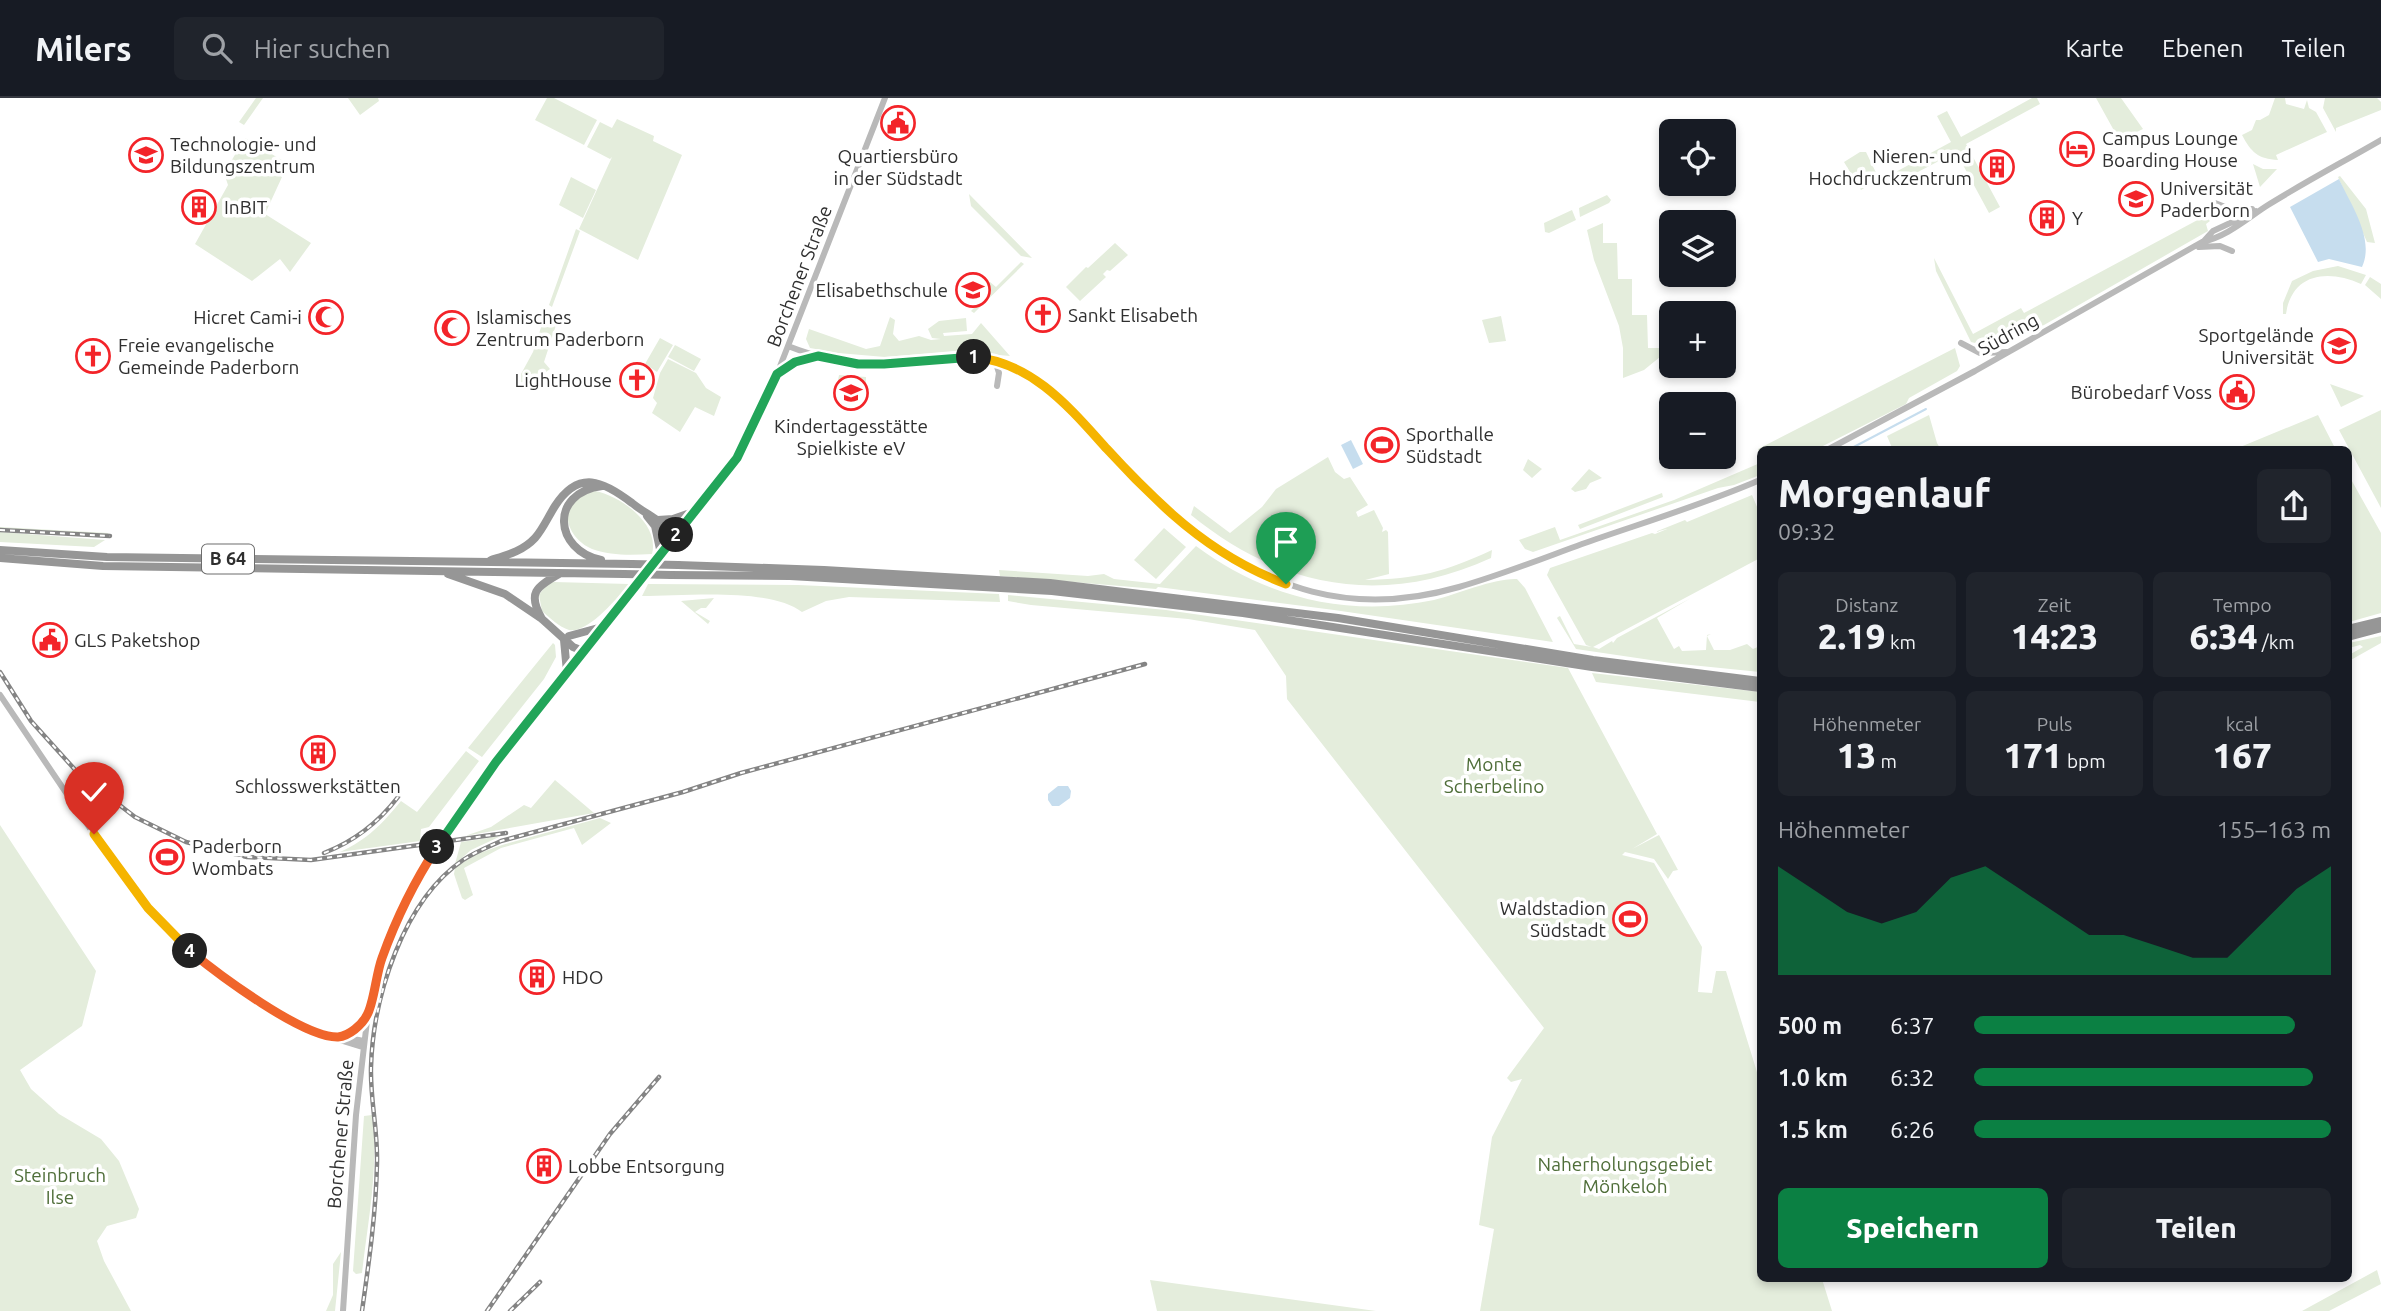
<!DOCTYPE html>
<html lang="de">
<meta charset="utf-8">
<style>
body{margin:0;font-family:Ubuntu,sans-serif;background:#20242c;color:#f1f3f6;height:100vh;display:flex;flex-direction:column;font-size:26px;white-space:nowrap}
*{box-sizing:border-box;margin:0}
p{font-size:23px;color:#9ea1a6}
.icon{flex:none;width:38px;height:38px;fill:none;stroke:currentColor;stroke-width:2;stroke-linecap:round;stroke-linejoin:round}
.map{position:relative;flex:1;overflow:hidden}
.details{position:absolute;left:1757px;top:348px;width:595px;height:836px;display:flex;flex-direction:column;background:#171b24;border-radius:10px;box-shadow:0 4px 10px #0003}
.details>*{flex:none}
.fabs{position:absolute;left:1659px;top:21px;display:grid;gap:14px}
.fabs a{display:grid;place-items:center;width:77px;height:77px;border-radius:10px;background:#171b24;box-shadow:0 4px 10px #0003;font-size:35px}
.pin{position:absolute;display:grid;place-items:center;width:60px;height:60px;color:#fff;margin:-72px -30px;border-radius:50% 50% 50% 0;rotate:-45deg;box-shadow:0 0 7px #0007}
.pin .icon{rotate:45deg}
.km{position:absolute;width:35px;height:35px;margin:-18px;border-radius:50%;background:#222;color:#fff;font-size:19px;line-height:35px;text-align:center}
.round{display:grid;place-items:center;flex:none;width:74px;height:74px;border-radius:10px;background:#20242c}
.head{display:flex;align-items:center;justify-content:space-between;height:119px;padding:0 21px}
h1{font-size:38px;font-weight:800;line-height:52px}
.metrics{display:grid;grid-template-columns:repeat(3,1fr);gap:10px;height:119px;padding:7px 21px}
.metrics div{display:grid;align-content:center;border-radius:10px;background:#20242c;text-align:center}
.metrics b{font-size:35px;font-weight:800}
.metrics small{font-size:19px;font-weight:400}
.metrics p{font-size:19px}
.chart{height:196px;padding:14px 21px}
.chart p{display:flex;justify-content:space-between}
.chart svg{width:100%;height:126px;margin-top:7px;fill:#0b8043;opacity:.7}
.primary-button{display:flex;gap:14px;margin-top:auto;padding:14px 21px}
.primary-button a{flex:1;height:80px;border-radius:10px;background:#0b8043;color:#fff;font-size:28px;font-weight:800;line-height:80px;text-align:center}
.primary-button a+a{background:#20242c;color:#f1f3f6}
ul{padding:0 21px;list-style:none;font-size:23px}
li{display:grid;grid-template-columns:112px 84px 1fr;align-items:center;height:52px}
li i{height:18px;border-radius:9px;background:#0b8043}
header{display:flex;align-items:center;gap:42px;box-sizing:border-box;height:98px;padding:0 35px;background:#171b24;border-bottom:2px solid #363941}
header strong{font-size:33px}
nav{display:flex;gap:38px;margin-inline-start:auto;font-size:24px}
.search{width:490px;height:63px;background:#20242c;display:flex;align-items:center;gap:18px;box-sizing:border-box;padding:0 24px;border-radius:10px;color:#9ea1a6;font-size:26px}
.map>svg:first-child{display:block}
.green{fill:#e4eddc}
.water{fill:#c6ddee}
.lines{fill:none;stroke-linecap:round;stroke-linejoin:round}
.stream{stroke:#c6ddee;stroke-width:2}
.secondary{stroke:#b9b9b9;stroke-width:6}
.highway{stroke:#969696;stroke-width:8}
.rail-casing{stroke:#848484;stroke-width:4.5}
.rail{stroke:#fff;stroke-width:2;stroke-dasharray:5;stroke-linecap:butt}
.highway-bridge{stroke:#969696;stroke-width:8}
.split-1-casing{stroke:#fff;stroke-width:14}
.split-2-casing{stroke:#fff;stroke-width:14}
.split-3-casing{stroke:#fff;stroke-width:14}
.split-4-casing{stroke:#fff;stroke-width:14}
.split-5-casing{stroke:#fff;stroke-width:14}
.split-1{stroke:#f5b400;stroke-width:9}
.split-2{stroke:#22a559;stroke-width:9}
.split-3{stroke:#22a559;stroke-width:9}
.split-4{stroke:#f0652b;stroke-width:9}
.split-5{stroke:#f5b400;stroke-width:9}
.labels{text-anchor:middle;stroke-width:7;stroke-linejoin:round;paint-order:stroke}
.shield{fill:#fff;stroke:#6d6d6d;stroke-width:2}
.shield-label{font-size:18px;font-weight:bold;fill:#2f2f2f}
.poi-label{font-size:19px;fill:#2f2f2f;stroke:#fff;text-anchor:start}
.street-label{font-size:19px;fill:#2f2f2f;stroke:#fff}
.park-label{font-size:19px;fill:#4f6e39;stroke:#fff}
</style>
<header>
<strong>Milers</strong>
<div class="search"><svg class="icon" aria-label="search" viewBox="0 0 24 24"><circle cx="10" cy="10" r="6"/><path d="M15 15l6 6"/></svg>Hier suchen</div>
<nav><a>Karte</a><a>Ebenen</a><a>Teilen</a></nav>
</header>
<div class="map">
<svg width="2381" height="1213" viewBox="0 0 2381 1213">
<rect width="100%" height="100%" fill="#fff"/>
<!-- green -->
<path class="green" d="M256,0H263L244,27L239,24Z
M348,0H378L379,3L360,17Z
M547,0H554L597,22L584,47L535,22Z
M2032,0H2037L2040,6L1966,46L2000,109L1989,115L1956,54L1897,85L1892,76L1951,44L1937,18L1947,13L1961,39Z
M2096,0H2121L2143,31L2122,41L2117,38Z
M2275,0H2285L2286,6L2304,11L2307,2L2309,10L2316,14L2327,34L2276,57L2278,62C2258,61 2251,54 2242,37L2252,32L2256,22H2260L2269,17Z
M2325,0H2377L2381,4V12L2336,30V34L2323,10Z
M617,21L654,38L653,43L682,57L638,162L579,131L612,59L610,61L587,49L600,24L612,30Z
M245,40L285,64L277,76L282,79L265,116L311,145L290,174L280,161L252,183L195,146L228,87L224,75Z
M1860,54H1866L1879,81L1861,92L1844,64Z
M2253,66L2263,71H2277L2260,89Z
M2340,78L2366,111L2375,145L2367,144L2338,79Z
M571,79L596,92L583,120L559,107Z
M969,96L1032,160L1021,158L971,108Z
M1607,97L1611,102L1609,105L1580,119L1579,110Z
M1572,112L1576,122L1549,135L1545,134L1544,125Z
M2205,118L2210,123L2206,126L2208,133L2044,227L1992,249L1971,244L1936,173L1934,160L1973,236L2021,210L2024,215Z
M1603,125V145H1617L1618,181H1632V217H1647L1648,250H1671L1644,272L1623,280V250L1619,228L1594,162L1587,132Z
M576,131L580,133L552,209L549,207Z
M1115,145L1128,157L1110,173L1107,172L1103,176L1106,179L1080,203L1066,189L1086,169L1088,170Z
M1021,164L1024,166L974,215L971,213L979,205L977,203L973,207L970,203L990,184L996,189Z
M2338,168L2366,177L2361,186C2328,171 2292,175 2286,216H2283V205L2292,183L2313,173Z
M2370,179L2381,186V201L2365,187Z
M546,214L558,221L544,264L550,271L542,277L515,287L533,254Z
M1501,218L1506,243L1489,245L1482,222Z
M890,219L895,222L893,236L899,243L919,238L931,242L941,241L932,240L928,231L939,223L966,220L967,233L943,235L944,238L972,236L981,225L1010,258L954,253L885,259L838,255L810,250L806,241L809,231L866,251L880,248Z
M660,240L673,247L657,274L645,266Z
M675,247L701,261L694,273L668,259Z
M1955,250L1960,268L1957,273L1909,300L1906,306L1815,352H1760V358L1758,351Z
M668,261L696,275L706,290L721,299L714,318L695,309L680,334L652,315L657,305L653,300L660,275Z
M839,277L866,279V298L843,296V294L836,292Z
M2330,286L2364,298L2341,309Z
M2381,312V410L2339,332Z
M1929,317L1937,345L1941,352H1893L1887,338Z
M2318,317L2336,352H2233Z
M1328,359L1335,374L1344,381L1350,379L1368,407L1356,414L1358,419L1374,412L1383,430L1382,434L1386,432L1388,434L1389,476L1365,482C1417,481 1445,474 1492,452L1491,460C1384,509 1282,491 1191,417L1194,408L1230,435L1262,409L1276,391Z
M1528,361L1542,371L1532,380L1523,372Z
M1760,365V377L1734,387L1718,390L1533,454L1525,451L1519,442L1555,429L1560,442L1674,402Z
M1589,371L1602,380L1590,385L1586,391L1575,394L1571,391Z
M2348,376L2381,435V515L2349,524Z
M595,393C621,398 660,426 652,456C632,457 611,458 592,451C572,443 556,415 579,399C583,396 590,395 595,393Z
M1662,395L1663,399L1580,431L1578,427Z
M1752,397L1760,416V460L1593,549L1599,551L1612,543L1613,545L1617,540L1691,500L1657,520L1674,551L1679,548L1682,553L1706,552L1707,537L1711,536L1707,538L1714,552H1730L1747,546L1753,551L1760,548V574L1671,565L1576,551L1557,520L1558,519L1560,518L1574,546L1592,549L1586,547L1547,477L1550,470L1652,435L1655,436L1667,431L1655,434L1685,422L1687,424Z
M0,429L108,435L109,437L0,430Z
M1164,430L1186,449L1156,481L1134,462Z
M0,434L105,442L94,449L0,444Z
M1196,448C1266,500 1348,520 1434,502C1458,496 1494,480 1517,481L1525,490L1553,544L1334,512L1158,489L1156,491L1000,478L999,472L1088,478L1104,476L1114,481L1160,486Z
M554,484L629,486C618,499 588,536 569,532C559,529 550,520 542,513L539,497L547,486Z
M648,486L798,487L999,496L1000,504L849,499L826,503L802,514C769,489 684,498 642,498Z
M1008,497L1166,512L1568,570L1657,736L1632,751L1659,737L1678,772L1673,773L1668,781L1654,761L1625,754L1622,757L1654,765L1702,849L1698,894L1712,895L1716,873H1726L1760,984V1181H1822L1832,1213H1480L1494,1131L1479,1127L1492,1039L1522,981L1511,984L1507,980L1544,930L1287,601L1286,578L1255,532L1188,521L1031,507L1008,503Z
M714,500L706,510H701L695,514L710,523L708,526L681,503Z
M2381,538V545L2349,563V557L2363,549L2360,547L2349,550V545Z
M553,545L555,547L556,559L544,581L482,659L468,650Z
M1592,575L1760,594V604L1596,584Z
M466,653L479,663L429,729L421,731L420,743L340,754C367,742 383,725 401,703L417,714Z
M555,682L594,715L465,738L491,729L524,707L531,710Z
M600,720L611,725L582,747L574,730L501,750L464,770L473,797L465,802L462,800L454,776L455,770L474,757L502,747Z
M0,727L96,873L82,928L20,972L31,991L59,1016L101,1041L119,1063L139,1111L136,1120L107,1128L97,1143L104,1163L131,1213H0Z
M501,738L471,752L455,766L461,744Z
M372,1017C379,1070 368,1122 362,1175L356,1176L353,1173L364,1018Z
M341,1154L335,1213H326L333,1197V1166Z
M2377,1172L2381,1186L2329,1213H2302Z
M1150,1182L1376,1213H1157Z"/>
<!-- water -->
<path class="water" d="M2339,81C2351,107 2375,141 2362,169L2329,161L2318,164L2290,109Z
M1351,342L1363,366L1353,371L1341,347Z
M1058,688H1068L1071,693L1070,700L1059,708H1052L1048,702V696Z"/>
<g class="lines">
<!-- stream -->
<path class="stream" d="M1848,352L1926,311"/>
<!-- secondary -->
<path class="secondary" d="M2215,105L2233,112L2252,111
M2203,144L2213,133L2256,113
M2199,149L2220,148L2232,153
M1961,245L1980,255L2007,254
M788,248C818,260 850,267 883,266C931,265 975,250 1021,272C1056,289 1082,325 1108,352C1131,377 1156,403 1182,424C1267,492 1352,520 1459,489C1501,477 1541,461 1582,446C1642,425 1702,407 1760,382
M995,262L999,275L997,288
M779,275L795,264L816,259
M1827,352L1975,273L2202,144C2228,138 2246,121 2268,107C2305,84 2343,64 2381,42
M0,597L125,782C186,860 266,923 363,949
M341,939L355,930L367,917
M342,939L364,943
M343,1213L356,1017L367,923L381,862L402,810L440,745L497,664L737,360L777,276L885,0"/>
<!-- highway -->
<path class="highway" d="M647,418L655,428L672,437
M658,422L673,421L693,414
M655,428L661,456
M0,452L107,459L632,466
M0,460L103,468L624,476
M491,462C507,457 523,453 535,440C543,431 548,419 555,408C579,371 603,383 632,405C647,417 663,423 675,438
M601,462C554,452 549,395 602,388
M678,467L824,472L1050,485L1338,520L1593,562L1760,583
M448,476L505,496L542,521L573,549L583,553
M671,477L790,478L1052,493L1243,515L1592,569L1760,590
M542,521C527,495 536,489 559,476
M2348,531L2381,523
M569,538L602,529
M2348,539L2381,530
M564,542L567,574"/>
<!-- rail casing -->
<g class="rail-casing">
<path id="rail" d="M0,432L110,438
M0,574L31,623L78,675L135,719L186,744L247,759L311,762L506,735
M324,755C355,743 378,725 398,699
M362,1213C369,1164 376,1115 377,1065C378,1033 370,1001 371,969C373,899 403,803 463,762C475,754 488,749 501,743L683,694L741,675L1145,566
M487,1213L610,1036L659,979
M510,1213L540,1184"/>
</g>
<!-- rail -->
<use href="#rail" class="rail"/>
<!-- highway-bridge -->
<path class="highway-bridge" d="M632,466L678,467
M624,476L671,477"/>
</g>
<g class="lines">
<!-- split-1 casing -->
<g class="split-1-casing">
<path id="split-1" d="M974,259C1033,265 1069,309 1107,351C1127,373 1150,396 1172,416C1206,446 1243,470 1286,486"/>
</g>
<!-- split-2 casing -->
<g class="split-2-casing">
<path id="split-2" d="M676,437L737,360L777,276L795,264L818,258L858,266H884L974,259"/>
</g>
<!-- split-3 casing -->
<g class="split-3-casing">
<path id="split-3" d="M437,749L496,664L676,437"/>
</g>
<!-- split-4 casing -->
<g class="split-4-casing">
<path id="split-4" d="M190,853C218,876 303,940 338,939C349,938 362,927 367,917C374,905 376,876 382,860C396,821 414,784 437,749"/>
</g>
<!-- split-5 casing -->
<g class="split-5-casing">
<path id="split-5" d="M94,736L148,810L190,853"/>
</g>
<!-- split-1 -->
<use href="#split-1" class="split-1"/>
<!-- split-2 -->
<use href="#split-2" class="split-2"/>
<!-- split-3 -->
<use href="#split-3" class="split-3"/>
<!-- split-4 -->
<use href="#split-4" class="split-4"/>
<!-- split-5 -->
<use href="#split-5" class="split-5"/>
</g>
<!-- icons -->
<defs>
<g id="civic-ring" transform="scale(1.75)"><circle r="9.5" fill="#fff" stroke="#f32429" stroke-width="1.5"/><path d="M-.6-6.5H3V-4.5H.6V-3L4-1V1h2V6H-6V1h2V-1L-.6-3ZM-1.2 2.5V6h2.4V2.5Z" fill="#f32429"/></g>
<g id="hotel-ring" transform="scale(1.75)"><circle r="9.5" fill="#fff" stroke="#f32429" stroke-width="1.5"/><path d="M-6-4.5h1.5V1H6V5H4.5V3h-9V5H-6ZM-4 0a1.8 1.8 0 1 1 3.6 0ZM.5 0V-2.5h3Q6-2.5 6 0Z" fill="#f32429"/></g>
<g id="school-ring" transform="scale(1.75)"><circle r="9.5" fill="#fff" stroke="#f32429" stroke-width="1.5"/><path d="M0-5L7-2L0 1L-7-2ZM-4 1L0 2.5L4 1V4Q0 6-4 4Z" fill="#f32429"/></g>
<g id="building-ring" transform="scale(1.75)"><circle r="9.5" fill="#fff" stroke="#f32429" stroke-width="1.5"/><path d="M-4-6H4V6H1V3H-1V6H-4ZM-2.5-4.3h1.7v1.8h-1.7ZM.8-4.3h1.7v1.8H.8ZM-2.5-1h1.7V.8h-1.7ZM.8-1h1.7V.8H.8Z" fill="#f32429"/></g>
<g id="university-ring" transform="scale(1.75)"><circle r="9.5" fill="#fff" stroke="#f32429" stroke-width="1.5"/><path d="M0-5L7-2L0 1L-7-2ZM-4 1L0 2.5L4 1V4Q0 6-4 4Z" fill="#f32429"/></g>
<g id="church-ring" transform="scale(1.75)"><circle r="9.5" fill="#fff" stroke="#f32429" stroke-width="1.5"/><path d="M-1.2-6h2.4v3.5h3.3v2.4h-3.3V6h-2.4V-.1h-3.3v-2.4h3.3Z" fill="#f32429"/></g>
<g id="mosque-ring" transform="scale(1.75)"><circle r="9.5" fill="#fff" stroke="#f32429" stroke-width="1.5"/><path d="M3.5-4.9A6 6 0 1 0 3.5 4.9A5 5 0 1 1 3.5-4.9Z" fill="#f32429"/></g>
<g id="stadium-ring" transform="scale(1.75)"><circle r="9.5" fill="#fff" stroke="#f32429" stroke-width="1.5"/><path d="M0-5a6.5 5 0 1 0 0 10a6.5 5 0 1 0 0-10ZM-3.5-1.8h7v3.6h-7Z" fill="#f32429"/></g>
</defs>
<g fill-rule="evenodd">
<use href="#civic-ring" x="898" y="25"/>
<use href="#hotel-ring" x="2077" y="51"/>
<use href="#school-ring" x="146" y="57"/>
<use href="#building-ring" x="1997" y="69"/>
<use href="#university-ring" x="2136" y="101"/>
<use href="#building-ring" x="199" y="109"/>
<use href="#building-ring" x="2047" y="120"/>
<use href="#school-ring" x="973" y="192"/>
<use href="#church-ring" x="1043" y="217"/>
<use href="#mosque-ring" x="326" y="219"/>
<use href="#mosque-ring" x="452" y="230"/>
<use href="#university-ring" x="2339" y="248"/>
<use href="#church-ring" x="93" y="258"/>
<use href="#church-ring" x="637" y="282"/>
<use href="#civic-ring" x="2237" y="294"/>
<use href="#school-ring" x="851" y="295"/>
<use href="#stadium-ring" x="1382" y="347"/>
<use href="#civic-ring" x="50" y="542"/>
<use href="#building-ring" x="318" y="655"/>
<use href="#stadium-ring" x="167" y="759"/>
<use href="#stadium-ring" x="1630" y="821"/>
<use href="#building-ring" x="537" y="879"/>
<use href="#building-ring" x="544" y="1068"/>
</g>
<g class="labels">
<!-- shield labels -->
<rect class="shield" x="202" y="446.5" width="52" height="29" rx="5"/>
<g class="shield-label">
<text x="228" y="467">B 64</text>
</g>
<!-- poi labels -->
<g class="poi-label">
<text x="2102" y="47">Campus Lounge<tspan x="2102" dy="22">Boarding House</tspan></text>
<text x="170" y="53">Technologie- und<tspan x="170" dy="22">Bildungszentrum</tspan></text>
<text x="898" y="65" text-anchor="middle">Quartiersbüro<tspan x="898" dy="22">in der Südstadt</tspan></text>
<text x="1972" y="65" text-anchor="end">Nieren- und<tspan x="1972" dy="22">Hochdruckzentrum</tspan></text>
<text x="2160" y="97">Universität<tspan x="2160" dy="22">Paderborn</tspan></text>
<text x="224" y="116">InBIT</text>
<text x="2072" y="127">Y</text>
<text x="948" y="199" text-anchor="end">Elisabethschule</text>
<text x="1068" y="224">Sankt Elisabeth</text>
<text x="302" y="226" text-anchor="end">Hicret Cami-i</text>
<text x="476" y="226">Islamisches<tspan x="476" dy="22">Zentrum Paderborn</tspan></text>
<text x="2314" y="244" text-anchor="end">Sportgelände<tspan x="2314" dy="22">Universität</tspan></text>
<text x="118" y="254">Freie evangelische<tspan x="118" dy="22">Gemeinde Paderborn</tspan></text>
<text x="612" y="289" text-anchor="end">LightHouse</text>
<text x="2212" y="301" text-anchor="end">Bürobedarf Voss</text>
<text x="851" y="335" text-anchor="middle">Kindertagesstätte<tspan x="851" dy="22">Spielkiste eV</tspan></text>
<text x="1406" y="343">Sporthalle<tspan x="1406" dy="22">Südstadt</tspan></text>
<text x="74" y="549">GLS Paketshop</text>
<text x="318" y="695" text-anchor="middle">Schlosswerkstätten</text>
<text x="192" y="755">Paderborn<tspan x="192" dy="22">Wombats</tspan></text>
<text x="1606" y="817" text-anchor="end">Waldstadion<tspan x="1606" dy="22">Südstadt</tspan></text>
<text x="562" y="886">HDO</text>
<text x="568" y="1075">Lobbe Entsorgung</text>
</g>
<!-- street labels -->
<g class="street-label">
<text transform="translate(799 178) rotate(-69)" y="7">Borchener Straße</text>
<text transform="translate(2008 236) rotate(-29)" y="7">Südring</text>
<text transform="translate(340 1036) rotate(-85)" y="7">Borchener Straße</text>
</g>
<!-- park labels -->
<g class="park-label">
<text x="1494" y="673">Monte<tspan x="1494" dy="22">Scherbelino</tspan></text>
<text x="1625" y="1073">Naherholungsgebiet<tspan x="1625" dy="22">Mönkeloh</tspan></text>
<text x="60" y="1084">Steinbruch<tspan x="60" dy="22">Ilse</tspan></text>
</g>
</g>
</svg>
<div class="fabs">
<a><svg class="icon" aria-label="locate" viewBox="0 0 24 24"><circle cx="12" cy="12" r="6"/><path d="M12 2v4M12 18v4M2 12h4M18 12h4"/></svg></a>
<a><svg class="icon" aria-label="layers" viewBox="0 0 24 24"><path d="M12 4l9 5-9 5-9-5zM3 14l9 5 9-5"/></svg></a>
<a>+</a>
<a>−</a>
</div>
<div class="pin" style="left:1286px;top:486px;background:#1e9e55"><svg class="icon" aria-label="arrive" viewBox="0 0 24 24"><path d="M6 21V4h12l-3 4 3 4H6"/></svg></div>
<div class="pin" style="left:94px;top:736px;background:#d93025"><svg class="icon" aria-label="check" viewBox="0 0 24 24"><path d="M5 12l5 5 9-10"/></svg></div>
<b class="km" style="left:974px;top:259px">1</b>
<b class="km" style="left:676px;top:437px">2</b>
<b class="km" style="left:437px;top:749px">3</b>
<b class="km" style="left:190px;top:853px">4</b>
<section class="details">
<div class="head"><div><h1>Morgenlauf</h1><p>09:32</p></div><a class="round"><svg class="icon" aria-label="share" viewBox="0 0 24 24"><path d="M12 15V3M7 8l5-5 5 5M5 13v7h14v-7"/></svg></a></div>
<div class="metrics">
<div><p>Distanz</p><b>2.19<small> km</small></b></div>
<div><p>Zeit</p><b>14:23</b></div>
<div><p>Tempo</p><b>6:34<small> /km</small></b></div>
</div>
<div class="metrics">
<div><p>Höhenmeter</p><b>13<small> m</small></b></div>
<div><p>Puls</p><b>171<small> bpm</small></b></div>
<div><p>kcal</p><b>167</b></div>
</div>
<div class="chart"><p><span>Höhenmeter</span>155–163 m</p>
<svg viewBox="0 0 160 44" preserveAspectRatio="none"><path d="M0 44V6L10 14L20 22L30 26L40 22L50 10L60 6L70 14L80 22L90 30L100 30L110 34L120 38L130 38L140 26L150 14L160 6V44z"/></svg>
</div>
<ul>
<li><b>500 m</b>6:37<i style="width:90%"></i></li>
<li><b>1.0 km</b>6:32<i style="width:95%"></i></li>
<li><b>1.5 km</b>6:26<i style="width:100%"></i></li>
</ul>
<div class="primary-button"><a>Speichern</a><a>Teilen</a></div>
</section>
</div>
